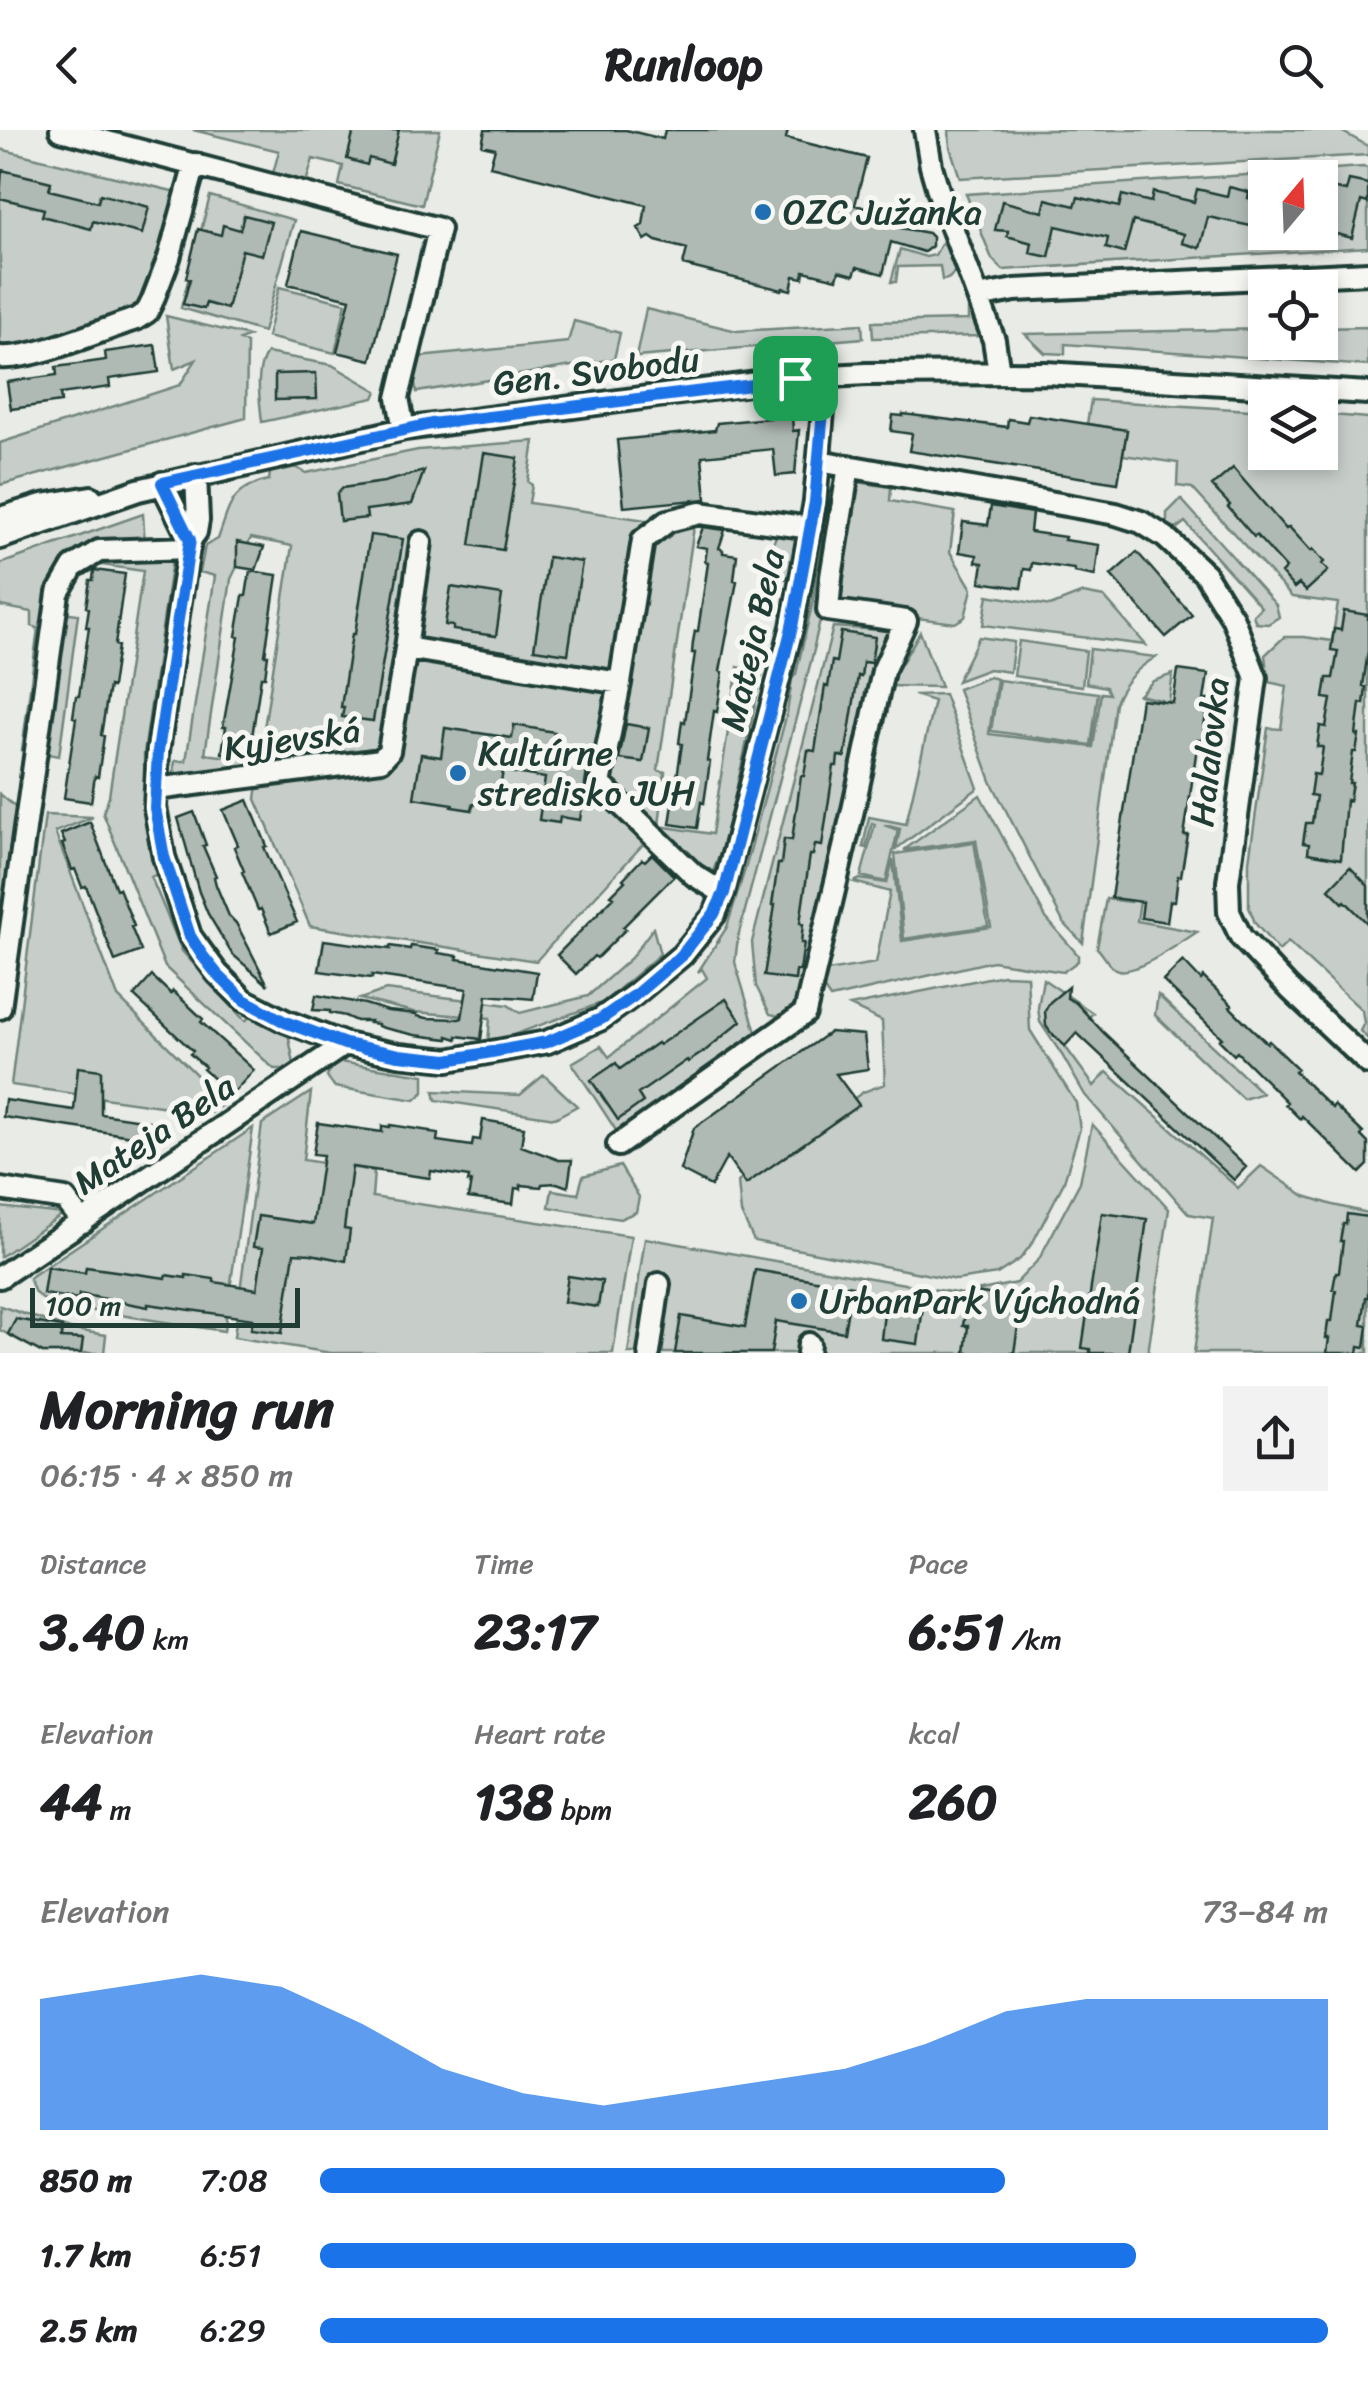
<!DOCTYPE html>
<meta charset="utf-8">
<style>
body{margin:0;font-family:Sriracha,sans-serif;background:#f2f2f2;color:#202124;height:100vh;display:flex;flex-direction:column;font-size:38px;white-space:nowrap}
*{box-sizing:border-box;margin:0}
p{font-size:32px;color:#757577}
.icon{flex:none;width:55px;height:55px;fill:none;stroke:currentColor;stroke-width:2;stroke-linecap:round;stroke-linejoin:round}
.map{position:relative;height:1223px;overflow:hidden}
.panel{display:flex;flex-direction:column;background:#fff;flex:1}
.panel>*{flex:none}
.needle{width:65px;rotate:19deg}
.controls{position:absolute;left:1248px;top:30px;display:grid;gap:20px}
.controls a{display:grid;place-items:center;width:90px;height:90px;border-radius:0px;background:#fff;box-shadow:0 5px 15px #0003;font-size:50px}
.scale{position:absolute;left:30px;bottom:25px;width:270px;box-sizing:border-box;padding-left:10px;border:5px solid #1f3d34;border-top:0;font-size:28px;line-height:35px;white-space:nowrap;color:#1f3d34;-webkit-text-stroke:8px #f6f6f2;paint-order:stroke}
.pin{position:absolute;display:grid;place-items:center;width:85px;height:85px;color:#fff;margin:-42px;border-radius:20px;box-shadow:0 5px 15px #0006}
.round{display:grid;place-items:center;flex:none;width:105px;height:105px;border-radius:0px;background:#f2f2f2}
.head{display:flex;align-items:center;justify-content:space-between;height:170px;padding:0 40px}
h1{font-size:55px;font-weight:700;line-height:75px}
.figures{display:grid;grid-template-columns:repeat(3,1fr);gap:15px;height:170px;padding:10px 40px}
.figures div{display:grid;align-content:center}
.figures b{font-size:50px;font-weight:700}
.figures small{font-size:28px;font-weight:400}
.figures p{font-size:28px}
.chart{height:280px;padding:20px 40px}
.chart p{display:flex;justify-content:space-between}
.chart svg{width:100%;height:180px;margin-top:10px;fill:#1a73e8;opacity:.7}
ul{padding:0 40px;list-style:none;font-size:32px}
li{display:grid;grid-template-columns:160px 120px 1fr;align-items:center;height:75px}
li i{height:25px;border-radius:12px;background:#1a73e8}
header{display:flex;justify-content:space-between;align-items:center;height:130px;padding:0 40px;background:#fff;font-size:45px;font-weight:700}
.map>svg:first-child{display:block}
.green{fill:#c7cec9;stroke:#73867e;stroke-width:2.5;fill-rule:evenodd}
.building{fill:#b0bab5;stroke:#1f3d34;stroke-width:2.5}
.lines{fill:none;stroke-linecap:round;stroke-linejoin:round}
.minor-casing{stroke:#1f3d34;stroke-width:28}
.minor{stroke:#f6f6f2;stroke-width:20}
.route-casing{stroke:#fff;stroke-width:20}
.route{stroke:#1a73e8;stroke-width:12}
.poi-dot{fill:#1f6fb2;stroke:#f6f6f2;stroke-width:4}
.labels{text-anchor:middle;stroke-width:10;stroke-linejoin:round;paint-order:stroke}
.poi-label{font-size:35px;fill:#1f3d34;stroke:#f6f6f2;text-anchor:start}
.street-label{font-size:35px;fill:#1f3d34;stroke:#f6f6f2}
</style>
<header><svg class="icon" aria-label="back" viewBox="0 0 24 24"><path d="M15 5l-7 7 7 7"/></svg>Runloop<svg class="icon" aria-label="search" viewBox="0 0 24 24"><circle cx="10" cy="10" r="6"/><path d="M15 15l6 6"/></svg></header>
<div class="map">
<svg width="1368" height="1223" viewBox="0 0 1368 1223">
<rect width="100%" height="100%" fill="#e9ebe7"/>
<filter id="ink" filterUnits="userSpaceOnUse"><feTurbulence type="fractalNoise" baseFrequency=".01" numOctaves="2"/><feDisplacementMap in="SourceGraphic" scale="20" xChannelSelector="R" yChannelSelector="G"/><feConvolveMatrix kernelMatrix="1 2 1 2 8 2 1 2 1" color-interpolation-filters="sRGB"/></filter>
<g filter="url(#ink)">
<!-- green -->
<path class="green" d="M193,0H440L422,75L339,55L343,36L313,29L305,56L272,47L279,21Z
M949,0H1339L1368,16V25L960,48L950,17Z
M0,19L180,63L150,154L140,176L125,184L14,218H0Z
M1363,37L1368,38V117L1003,140L992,129L966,64ZM1265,48H1320V102H1265Z
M210,66L294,90L263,202L181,178Z
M944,109L955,140C952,146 949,150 942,150L940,136L898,137L896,152H891L900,119L926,127L935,125Z
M279,157L346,173L335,223L267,207Z
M977,176L984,206L873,208L872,192L968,190V177Z
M646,179L737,201L862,194L863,208L636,227Z
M166,186L249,206L240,210L247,213L246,288L0,355V313L180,255L196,230L174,239Z
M574,191L620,203L614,229L417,262C413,249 412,238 419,227L568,212Z
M1368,197V236L1065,214V224L1045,223L1025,204L1265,199V212H1320V198Z
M267,223L332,235L377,261L374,268L262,292C260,271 254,241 267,223Z
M1091,270L1265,281V322H1320V284L1368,288V909L1360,901L1364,893L1362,880L1288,812L1279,821L1255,793L1249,777V731L1268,598L1281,599L1287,556L1268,552L1265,525L1284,507H1304L1332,511L1338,473L1292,467L1192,358L1177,356L1178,333L1123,325L1127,300L1087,294Z
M534,311L528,352L532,355L529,373L694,397L658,640L665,642L659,696L712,704L738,537L762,543L725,711L712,744L700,742L648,709L536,831L310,796L256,669L260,638L172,653L175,631H186L215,446L200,442L205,416L218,409C230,376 230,358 269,350L271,336L289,334L306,343L418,320ZM251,408L292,416L259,631L205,624L231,449Z
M857,352L891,357L890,371L955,382L950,422L972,459L965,487L955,493L840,478Z
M831,359L841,361L823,477L814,516H815L738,807L735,832L758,909L619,1005L572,933L601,916L609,927L707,848L702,839L698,842L727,797L746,736L787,583L792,549L796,544L812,475Z
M1181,369L1276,475L1279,487L1268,494L1256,493L1253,485L1261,477L1185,392L1175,400L1167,394V383Z
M143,384L145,416L71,434L33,622L22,620L38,498L32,496V482L0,476V434Z
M778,401H788L799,411L787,449L764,447L768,426Z
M173,423L144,623L145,683L163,741L151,747L182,821L245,891L251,886L288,903L295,939H274L165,837L103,683L109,666L143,441L88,433L99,426Z
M1083,463L1104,467L1146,515L983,495L988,465L1050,476Z
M62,482L78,484L59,626L43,623Z
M833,497L897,501L802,879L787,888L770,884L756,856L752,812Z
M920,502L941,557L888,556Z
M979,507L1014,512L1010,542L989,539L957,551Z
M1019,511L1086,521L1082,556L1014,546Z
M1090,519L1156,527C1137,538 1123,552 1115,573L1083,813L1063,792L991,651L958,559L989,547L997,549L989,604L1093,617L1101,563L1109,564L1106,557L1086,553Z
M1173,544L1137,791L1197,802C1181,812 1136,845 1119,840C1108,838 1105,825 1097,818L1106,769L1131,772L1161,570L1139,565L1153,551Z
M999,550L1098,563L1091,615L991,601Z
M944,564L978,658L896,719L900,699L884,695L898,700L886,752L861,746L875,694L872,693L866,718L863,717L869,687L906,694L934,571L914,565Z
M0,664L21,682L0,826Z
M980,665L1046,788L1078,825V831L1063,842L993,831L830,868L824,859L827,841L876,833L890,762L854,752L860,749L887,753L893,730L902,811L991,797L976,710L904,720Z
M45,685L93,687L55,702L118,867L225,973L210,983L11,955Z
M974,712L988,796L904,809L895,724Z
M653,798L660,824L604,872L488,914L490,888L414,882L360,869L386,860L508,875L520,883L588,866L631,828Z
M1003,845L1027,846L1030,900L1076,973L1080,999L1063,1054L1033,1112L1020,1129L997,1144L956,1150L754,1111L741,1083L738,1052L863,962L885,954L882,891L850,876Z
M1043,849L1093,883L1064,915L1094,956L1107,942L1238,1058L1261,1036L1305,1066L1333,1075L1368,1083V1223H1194L1213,1088L1189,1084L1085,965L1062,925L1040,892L1038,878Z
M1158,865L1262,963H1263L1243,969L1155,885Z
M333,931L424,945V962L415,970L335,957L327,947Z
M544,945L577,976L555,988L436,970L434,961L520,965Z
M311,962L303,1030L374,1041L372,1067L631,1106L613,1223H331L234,1207L262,994Z
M1092,994L1169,1079L1148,1223H628L645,1108L961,1164L1016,1153L1039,1129L1080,1052Z
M253,998L224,1201L49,1174L35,1163L29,1148Z
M620,1036L639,1067L636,1082L620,1089L549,1077L552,1060L578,1064L583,1046Z
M0,1077L63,1084L0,1127Z
M0,1176L70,1199L106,1205L104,1223H42L0,1200Z"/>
<!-- building -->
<path class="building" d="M354,0H399L391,34L369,28L367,35L347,29Z
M485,0H626L663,9L665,0H788L786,8L867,28L855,75L898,86L895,97L928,103L932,107V116L924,122L891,112L883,144L857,137L854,145L839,141L837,149L804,141L803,148L794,146L791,160L783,158L782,160L683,135L687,119L656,111L650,107L645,110L638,98L643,95L646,75L490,36L495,18L482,15Z
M2,40L51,52L49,60L98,72L100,64L149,77L142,104L93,91L91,99L42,86L44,79L0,68Z
M1349,50L1368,54V73L1361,71L1352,108L1333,103L1336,93L1320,88V56L1346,61Z
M1229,57L1249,62L1248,68L1265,72V99L1208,87L1200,118L1182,113L1184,104L1133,91L1124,123L1106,118L1108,108L1056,96L1049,127L1030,123L1032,113L1007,106L1008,101L995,100L1002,71L1043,82L1046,69L1075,76L1078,67L1119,77L1122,65L1151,72L1153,62L1194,72L1197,59L1227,66Z
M244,85L271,92L262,125L242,120L227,179L206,173L204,179L183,174L190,149L186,148L198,99L221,105L223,95L240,100Z
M301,101L397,124L371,230L337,222L350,169L288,154Z
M155,215L159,242L109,249L110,257L60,264L61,272L11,279L7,252L57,245L56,237L106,230L105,222Z
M316,243L317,269L275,270V244Z
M903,284L1007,297L1008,289L1027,292L1029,285L1127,300L1118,353L909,321L912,304L891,301L893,285L903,286Z
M792,286L793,301L799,300L795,344L776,346L773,319L702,326L706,369L624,377L617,310L715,300L717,293Z
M484,323L518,328L503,420L470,415Z
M1233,338L1286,399L1289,397L1311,421L1313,419L1324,432L1322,434L1328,441L1306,461L1299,454L1294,458L1281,443L1286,438L1256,405L1254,407L1228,377L1230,375L1212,356Z
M424,341L412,374L366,380L367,388L340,391L337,364L342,358L384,352Z
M991,376L1032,383L1030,402L1065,407L1064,410L1099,415L1095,446L1074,442V439L1032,433L1031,440L1024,439L1021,458L980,452L983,433L976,432L977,425L959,422L963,392L988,395Z
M703,397L725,400L719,418L723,420V423L737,425L734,450L737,451L720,541L723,542L717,582L714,581L707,631L710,632L704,673L701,672L697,698L670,694L682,614L679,613L682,591L685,592L695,523H692L693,512L695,501H698L708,433L705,432L707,418L696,416Z
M370,405L403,409L373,591L342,587L344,577H341L352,504H355Z
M237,412L264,417L256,440L237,437Z
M1137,422L1192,485L1166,507L1111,445Z
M548,427L582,432L568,524L534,519Z
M94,440L125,444L115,515L118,516L112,557L109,556L101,605L104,606L98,647L95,646L91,672L64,668L76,588L73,587L76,566H79L89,497H86L89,478L86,477L90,450H93Z
M250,441L277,445L265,525H268L265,547H261L249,627L222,623L226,597H223L239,507L236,506L243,466H246Z
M451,457L502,465L496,506L453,500V496L445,495Z
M1344,481L1368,485V521L1363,556L1366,557L1364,574L1360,573L1356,605H1359L1356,622H1353L1349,653H1352L1349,671L1346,670L1341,729L1308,723L1309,714L1303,713L1306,693H1312L1316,666L1310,665L1313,644L1319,645L1323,617H1317L1320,596L1326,597L1331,569L1324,568L1327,548H1333L1338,521L1331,520L1334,499L1341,500Z
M841,502L875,507L871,533L863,532L861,547L858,546L845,627L838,626L837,636H834L822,716L815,715L813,725H810L800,793L803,794L801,813H804L800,841H796L795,850L764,846L775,775H772L778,734H781L784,709L792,710L801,646H804L808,620L815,621L825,556L828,557L832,531L836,532Z
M1178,540L1208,544L1204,570H1208L1202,611L1198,610L1188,680L1184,705H1188L1181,746H1178L1175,771H1170L1167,792L1141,788L1143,772L1111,768L1141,569L1173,573Z
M626,594L649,598L643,632L619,629Z
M514,595L554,602L552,614L590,620L580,690L560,687L559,693L539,690L545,648L503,641L500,658H496L493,677L473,674L472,680L452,677L453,674L414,668L421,624L441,627L445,598L512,608Z
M248,670L267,716L264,717L297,792L271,803L261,779L258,780L242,742L244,741L234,717L238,715L223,680Z
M194,682L206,715L203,716L216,746L214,747L216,755L229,786L236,793L268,855L232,824L208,784L199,762L178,688Z
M90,692L116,759L119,758L134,796L131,797L141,821L115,831L86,756L82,757L75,739L72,740L62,714L65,713L61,704Z
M652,724L674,746L623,797L626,799L597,828L594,826L576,844L557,825L614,767L611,765L625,751L623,749L642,729L645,731Z
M1350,737L1368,756V794L1345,771L1343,773L1329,759Z
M324,810L390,819V816L410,819L411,816L439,820L438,823L458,826L457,829L537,842L533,869L487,865L481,909L457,906V909L448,906V909L415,905L384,898L378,896V894L369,893L370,891H356L345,886L330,883V881L313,880L316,865L365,874L388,881L417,884V886L427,888L459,889L462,888L467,859L372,845V848L319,841Z
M1183,831L1201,850L1203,847L1232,875L1230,877L1248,895L1267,913L1269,911L1298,939L1295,942L1332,978L1334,975L1363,1003L1361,1006L1368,1013V1035L1360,1043L1302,986L1300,989L1285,974L1287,972L1237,922L1234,925L1219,910L1222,908L1163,851Z
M152,846L171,864L173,861L203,889L201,892L254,940L233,963L226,956L223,958L203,939L205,937L190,924L193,921L134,866Z
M1068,857L1067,868L1076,873L1104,903L1246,1037L1234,1050L1077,903L1065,916L1051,903L1046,896L1045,881L1050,872Z
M726,869L741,891L705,921L688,932L687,930L638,964L643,972L618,990L591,950L616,933L620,939L657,913L659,915Z
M830,902L864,905L868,939L836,944L859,975L746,1054L727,1027L711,1056L680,1040L694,998Z
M78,937L101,940V984L168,994L166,1011L3,987L5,970L74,980Z
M483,990L524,997L521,1016L559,1030H572L568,1057L557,1053L542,1054L541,1057L521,1055V1059L515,1058L513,1074L468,1068L471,1052H468L469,1047L431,1041L430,1048L352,1037L344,1099L350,1100L346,1131L311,1124L294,1123L282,1203L251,1199L253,1189L148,1174V1177L79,1164L78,1169L43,1164L47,1137L85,1143L86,1137L166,1148V1145L186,1148V1145L214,1149V1152L257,1159L263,1118L253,1117L258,1086L313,1094L323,1025L313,1024L318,993L382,1002V996L390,997V995L430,1001V1003L438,1004L437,1011L472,1016L473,1009L480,1010Z
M1102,1083L1147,1089L1128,1223H1090V1219L1082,1218Z
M1347,1084L1368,1087V1167H1366L1362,1195L1368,1196L1365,1217L1359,1216L1358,1223H1327L1329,1208H1326L1328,1191H1332L1336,1160L1333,1159L1336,1142H1339L1343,1111H1340L1343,1094H1346Z
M755,1140L852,1156L844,1202L776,1191L771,1223H675L681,1186L745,1197Z
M568,1146L602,1151L598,1177L564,1172Z
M968,1161L1022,1169L1014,1223H965L968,1196H963Z
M895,1168L898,1173L923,1177L918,1214L881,1209L884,1183L881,1179Z
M16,1189L62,1197L61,1208L83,1209L81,1223H43L8,1204Z"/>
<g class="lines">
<!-- minor casing -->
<g class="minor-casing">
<path id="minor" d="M61,0L439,99L398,268L404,299
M925,0L931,36L938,60L994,210L999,242
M978,167L1015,160L1368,143
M0,227C34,230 101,200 136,189L147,182L152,172L169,128L195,34
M819,331L1116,384L1141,392L1165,407L1205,444L1233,489L1256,548L1228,752L1229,782L1241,807L1290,859L1368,933
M196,345L198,390L196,402L190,410L180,471L158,621L155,677L164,727L190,806L217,843L244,870L285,891L345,914L399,925L448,930L547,912L601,889L634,865L682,825L715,784L723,763L792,497L815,372L826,246
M162,353L190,410
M0,388L42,375L91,367
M0,408L138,360L404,299L795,248L866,244L1046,243L1368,263
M406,518L421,412
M156,659L381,630L389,621L406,518L620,553
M723,763L694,745L600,654L620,553L643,410L668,391L700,383L811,398
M0,878L58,463L73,437L99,421L189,418
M618,1015L805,883L853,680L883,541L906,491L828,480L831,447L849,336
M0,1059L65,1069L83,1092
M0,1147L345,914
M649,1223L659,1154
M808,1223L809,1214"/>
</g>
<!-- minor -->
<use href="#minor" class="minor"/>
</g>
</g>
<g class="lines" filter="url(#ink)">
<!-- route casing -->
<g class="route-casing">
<path id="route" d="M826,246L815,372L792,497L724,763L714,784L682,825L634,866L601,889L547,912L448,930L399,925L345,914L285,892L244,870L217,844L202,825L190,806L164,727L155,678L158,621L190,410L162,353L431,294Z"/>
</g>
<!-- route -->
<use href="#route" class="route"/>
</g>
<!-- markers -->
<g class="poi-dot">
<circle cx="763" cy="82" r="10"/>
<circle cx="458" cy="643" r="10"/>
<circle cx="799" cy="1171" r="10"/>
</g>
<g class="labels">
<!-- poi labels -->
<g class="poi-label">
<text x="783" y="94">OZC Južanka</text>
<text x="478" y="635">Kultúrne<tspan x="478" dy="40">stredisko JUH</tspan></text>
<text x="819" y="1183">UrbanPark Východná</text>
</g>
<!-- street labels -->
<g class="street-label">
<text transform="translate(596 241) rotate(-7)" y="12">Gen. Svobodu</text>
<text transform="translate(752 510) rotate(-77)" y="12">Mateja Bela</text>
<text transform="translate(292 609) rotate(-8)" y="12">Kyjevská</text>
<text transform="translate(1209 622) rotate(-84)" y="12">Halalovka</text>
<text transform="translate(154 1004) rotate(-34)" y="12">Mateja Bela</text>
</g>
</g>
</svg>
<div class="controls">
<a><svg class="needle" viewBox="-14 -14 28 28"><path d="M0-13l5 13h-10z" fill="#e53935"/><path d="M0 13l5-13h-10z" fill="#757577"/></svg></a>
<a><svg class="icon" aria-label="locate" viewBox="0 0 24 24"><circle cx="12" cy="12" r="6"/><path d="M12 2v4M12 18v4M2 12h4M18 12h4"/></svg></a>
<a><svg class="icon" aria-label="layers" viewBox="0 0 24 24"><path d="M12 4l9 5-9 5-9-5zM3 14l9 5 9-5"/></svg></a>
</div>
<div class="scale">100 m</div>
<div class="pin" style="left:795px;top:248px;background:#1e9e55"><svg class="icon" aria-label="arrive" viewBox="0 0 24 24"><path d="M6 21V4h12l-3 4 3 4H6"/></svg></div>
</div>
<section class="panel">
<div class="head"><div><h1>Morning run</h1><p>06:15 · 4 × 850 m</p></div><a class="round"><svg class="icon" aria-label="share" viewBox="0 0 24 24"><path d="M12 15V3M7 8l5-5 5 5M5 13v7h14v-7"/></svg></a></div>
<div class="figures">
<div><p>Distance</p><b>3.40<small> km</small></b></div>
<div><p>Time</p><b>23:17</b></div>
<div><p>Pace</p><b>6:51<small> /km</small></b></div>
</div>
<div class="figures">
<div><p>Elevation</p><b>44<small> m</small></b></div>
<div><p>Heart rate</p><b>138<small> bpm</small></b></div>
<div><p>kcal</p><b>260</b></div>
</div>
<div class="chart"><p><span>Elevation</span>73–84 m</p>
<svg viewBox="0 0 160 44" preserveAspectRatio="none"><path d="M0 44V12L10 9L20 6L30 9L40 18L50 29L60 35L70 38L80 35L90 32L100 29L110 23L120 15L130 12L140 12L150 12L160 12V44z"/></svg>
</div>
<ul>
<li><b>850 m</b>7:08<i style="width:68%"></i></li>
<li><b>1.7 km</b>6:51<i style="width:81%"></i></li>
<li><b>2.5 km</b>6:29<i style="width:100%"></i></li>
</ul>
</section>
